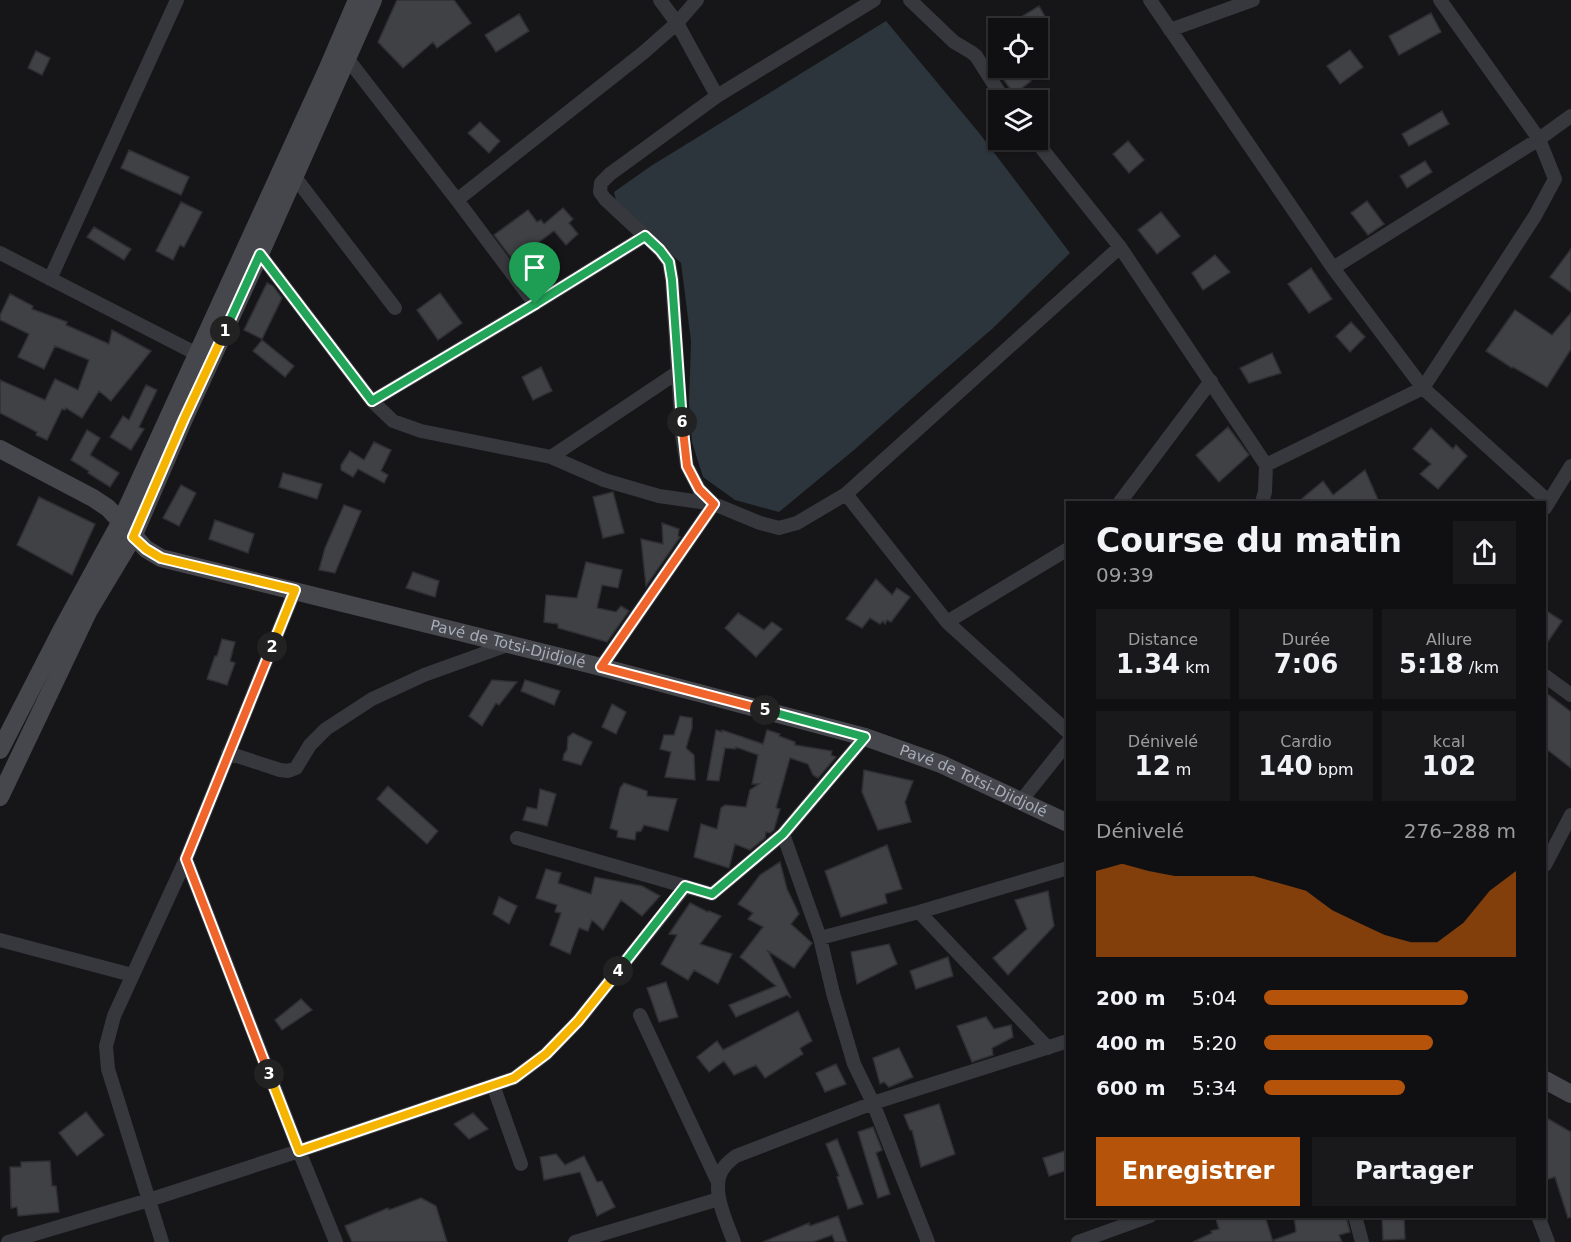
<!DOCTYPE html>
<html lang="fr">
<meta charset="utf-8">
<style>
body{margin:0;font-family:"DejaVu Sans",sans-serif;background:#19191b;color:#f1f3f6;height:100vh;display:flex;flex-direction:column;font-size:22px;white-space:nowrap}
*{box-sizing:border-box;margin:0}
p{font-size:20px;color:#9c9d9f}
.icon{flex:none;width:33px;height:33px;fill:none;stroke:currentColor;stroke-width:2;stroke-linecap:round;stroke-linejoin:round}
.map{position:relative;flex:1;overflow:hidden}
.side{position:absolute;left:1066px;top:501px;width:480px;height:717px;display:flex;flex-direction:column;background:#101012;border-radius:0px;box-shadow:0 2px 4px #0004,0 0 0 2px #303032}
.side>*{flex:none}
.controls{position:absolute;left:988px;top:18px;display:grid;gap:12px}
.controls a{display:grid;place-items:center;width:60px;height:60px;border-radius:0px;background:#101012;box-shadow:0 2px 4px #0004,0 0 0 2px #303032;font-size:30px}
.pin{position:absolute;display:grid;place-items:center;width:51px;height:51px;color:#fff;margin:-62px -26px;border-radius:50% 50% 50% 0;rotate:-45deg;box-shadow:0 0 6px #0007}
.pin .icon{rotate:45deg}
.km{position:absolute;width:30px;height:30px;margin:-15px;border-radius:50%;background:#222;color:#fff;font-size:16px;line-height:30px;text-align:center}
.round{display:grid;place-items:center;flex:none;width:63px;height:63px;border-radius:0px;background:#19191b}
.overview{display:flex;align-items:center;justify-content:space-between;height:102px;padding:0 30px}
h1{font-size:33px;font-weight:600;line-height:45px}
.figures{display:grid;grid-template-columns:repeat(3,1fr);gap:9px;height:102px;padding:6px 30px}
.figures div{display:grid;align-content:center;border-radius:0px;background:#19191b;text-align:center}
.figures b{font-size:26px;font-weight:600}
.figures small{font-size:16px;font-weight:400}
.figures p{font-size:16px}
.chart{height:168px;padding:12px 30px}
.chart p{display:flex;justify-content:space-between}
.chart svg{width:100%;height:108px;margin-top:6px;fill:#b45309;opacity:.7}
.action{display:flex;gap:12px;margin-top:auto;padding:12px 30px}
.action a{flex:1;height:69px;border-radius:0px;background:#b45309;color:#fff;font-size:24px;font-weight:600;line-height:69px;text-align:center}
.action a+a{background:#19191b;color:#f1f3f6}
ul{padding:0 30px;list-style:none;font-size:20px}
li{display:grid;grid-template-columns:96px 72px 1fr;align-items:center;height:45px}
li i{height:15px;border-radius:8px;background:#b45309}
.map>svg:first-child{display:block}
.water{fill:#2c353c}
.building{fill:#404145;stroke:#303034;stroke-width:1.5}
.lines{fill:none;stroke-linecap:round;stroke-linejoin:round}
.street{stroke:#37383d;stroke-width:14}
.secondary{stroke:#45474d;stroke-width:18}
.split-1-casing{stroke:#fff;stroke-width:12}
.split-2-casing{stroke:#fff;stroke-width:12}
.split-3-casing{stroke:#fff;stroke-width:12}
.split-4-casing{stroke:#fff;stroke-width:12}
.split-5-casing{stroke:#fff;stroke-width:12}
.split-6-casing{stroke:#fff;stroke-width:12}
.split-7-casing{stroke:#fff;stroke-width:12}
.split-1{stroke:#22a559;stroke-width:8}
.split-2{stroke:#f5b400;stroke-width:8}
.split-3{stroke:#f0652b;stroke-width:8}
.split-4{stroke:#f5b400;stroke-width:8}
.split-5{stroke:#22a559;stroke-width:8}
.split-6{stroke:#f0652b;stroke-width:8}
.split-7{stroke:#22a559;stroke-width:8}
.labels{text-anchor:middle;stroke-width:6;stroke-linejoin:round;paint-order:stroke}
.street-label{font-size:15px;fill:#a8adb8;stroke:#111113}
</style>
<div class="map">
<svg width="1571" height="1242" viewBox="0 0 1571 1242">
<rect width="100%" height="100%" fill="#161618"/>
<!-- water -->
<path class="water" d="M886,21L980,134L1070,253L992,329L927,385L854,450L779,512L735,500L703,477L692,442L689,403L691,341L681,263L617,204L614,192L651,166Z"/>
<!-- building -->
<path class="building" d="M397,0H454L471,23L437,48L433,42L403,68L378,42Z
M1039,6L1047,20L1032,28H1003Z
M1431,13L1441,32L1399,55L1389,36Z
M519,14L529,31L496,52L485,35Z
M1350,50L1363,67L1340,84L1327,66Z
M36,51L50,58L42,75L28,68Z
M1018,68H1021L1031,81L1014,94L1003,79Z
M1442,111L1449,124L1409,146L1402,134Z
M480,122L500,141L489,153L468,133Z
M1128,141L1144,160L1129,173L1113,154Z
M129,150L189,177L181,195L121,168Z
M1425,161L1432,172L1407,188L1400,176Z
M1367,201L1384,224L1368,235L1351,213Z
M181,202L202,212L184,247L180,245L173,260L156,251Z
M563,208L573,219L569,223L578,234L566,245L554,231L535,245L554,273L534,288L494,235L528,210L537,222L541,220L544,224Z
M1161,212L1180,236L1157,254L1138,230Z
M94,227L131,249L124,260L87,237Z
M1571,249V292L1550,277Z
M1215,255L1230,272L1203,290L1192,273Z
M1311,268L1332,299L1309,313L1288,284Z
M267,283L273,286L282,298L262,339L244,330Z
M440,293L462,323L438,340L417,310Z
M10,294L33,306L32,309L67,322L66,325L109,344L112,330L151,351L111,401L99,391L82,418L66,408L65,410L62,409L47,440L36,435L37,432L0,413V380L45,400L55,379L78,390L89,360L55,346L44,369L18,357L29,334L0,320V315Z
M1515,310L1552,335L1571,313V349L1547,387L1513,367L1512,368L1486,351Z
M1351,322L1365,337L1350,352L1336,336Z
M262,340L294,366L285,377L253,351Z
M1272,353L1281,373L1249,383L1240,368Z
M541,367L552,391L533,400L522,377Z
M146,385L157,390L139,427L144,429L131,450L110,437L123,416L129,420Z
M1228,427L1249,455L1219,482L1196,455Z
M1431,428L1453,449L1456,445L1467,456L1438,489L1420,474L1431,464L1413,449Z
M87,430L100,438L90,455L119,473L110,487L88,473L89,471L71,460Z
M374,442L391,450L381,471L388,475L384,483L358,469L353,477L341,470V465L350,451L364,460Z
M1365,470L1379,502H1298L1323,481L1333,495Z
M283,473L322,484L317,499L279,487Z
M181,485L196,493L179,526L163,518Z
M613,492L624,533L603,538L593,497Z
M39,497L95,524L72,575L17,545Z
M344,505L361,511L335,573L319,570L325,548Z
M215,520L254,534L248,553L209,539Z
M662,523L679,529L678,536L680,537L646,586L641,539L663,544Z
M586,562L622,570L618,588L602,585L597,608L616,612L621,606L629,611L607,642L558,628V624L544,622L546,595L577,598Z
M413,572L439,581L435,597L406,588Z
M876,579L892,595L897,588L910,597L891,622L887,620L885,624L883,621L880,624L870,618L862,628L846,619Z
M1545,610L1562,621L1545,646Z
M738,613L764,630L772,622L782,629L756,657L725,628Z
M222,639L235,642L230,661L235,663L227,685L207,679L215,656H217Z
M492,680L517,682L499,705L496,703L482,726L469,716Z
M525,680L560,691L554,705L521,691Z
M1545,692L1571,712V768L1545,748Z
M612,704L626,712L616,734L602,727Z
M680,716L692,718V728L686,748L694,755L695,780L665,777L671,752L660,749L664,735H674Z
M716,730L722,732V730L763,744L767,730L780,734L779,736L795,742V745L832,751L831,755L836,757L818,778L813,775L808,764L790,758L776,808L780,809L774,830L770,833L766,832L765,838L750,850L735,844L729,868L694,857L701,824L717,829L721,808L725,805L746,807L750,790L759,784H752L758,755L736,747V749L725,748L719,781L707,780Z
M573,733L592,742L581,765L563,760L564,754L567,750L568,737Z
M864,770L913,781L905,802L911,822L878,830L862,792Z
M624,783L647,791V796L677,799L668,831L644,825L641,831L636,832L635,840L617,837L618,831L610,828L620,788Z
M388,786L438,831L427,844L377,799Z
M540,789L556,794L547,826L523,820L527,807L537,809Z
M887,845L902,889L885,894L887,903L841,917L825,871Z
M780,862L787,889L799,914L791,924L812,943L794,968L768,951L791,998L787,995L736,1017L729,1005L776,986L740,957L763,927L748,919L753,913L738,904L760,875Z
M546,869L561,873L558,883L591,894L595,877L642,886L660,896L642,916L621,900L603,930L592,920L588,931L579,928L570,954L550,945L561,913L555,912L557,905L536,898Z
M1048,891L1054,926L1008,975L993,958L1027,929L1015,900Z
M499,897L517,906L509,924L493,914Z
M690,903L708,912L709,911L721,916L700,944L732,954L718,984L694,970L688,980L661,964L677,935L669,934Z
M889,944L897,964L857,984L851,952Z
M948,957L953,976L916,989L910,971Z
M666,982L678,1017L659,1022L647,988Z
M301,999L312,1010L282,1030L275,1020Z
M798,1011L812,1041L800,1048L803,1054L765,1078L756,1065L734,1075L724,1061L709,1072L697,1057L717,1041L723,1050Z
M986,1017L994,1029L1011,1025L1013,1037L992,1048L993,1055L972,1062L957,1026Z
M899,1048L913,1077L889,1087L884,1082L880,1084L873,1058Z
M836,1064L846,1084L825,1092L816,1073Z
M939,1104L955,1154L921,1167L912,1130H910L904,1115Z
M86,1112L104,1135L77,1156L59,1133Z
M473,1113L488,1129L469,1139L454,1124Z
M1545,1117L1571,1132V1217L1568,1218L1555,1177L1545,1180Z
M873,1127L882,1150L876,1153L890,1194L878,1198L858,1132Z
M837,1139L863,1204L848,1209L837,1177L839,1176L826,1144Z
M1068,1150V1170L1049,1176L1043,1158Z
M556,1154L565,1165L584,1156L597,1182L602,1181L615,1207L597,1216L580,1172L544,1180L540,1157Z
M50,1161L52,1186H56L59,1212L18,1216L17,1207L11,1208L10,1167H21V1162Z
M421,1198L436,1206L447,1242H352L345,1226L388,1208L389,1210Z
M838,1216L847,1242H835L832,1235L813,1242H763L809,1223L810,1226Z
M1215,1216H1265L1273,1242H1193L1212,1233L1211,1231L1219,1229Z
M1294,1216H1346L1350,1232L1339,1235L1342,1242H1275L1274,1240L1296,1232Z
M1404,1216L1405,1239L1383,1240L1382,1217Z"/>
<g class="lines">
<!-- street -->
<path class="street" d="M697,0L677,23L717,96
M874,0L717,96L610,174L601,183L600,192L605,199L660,250L669,262L672,280L682,435L687,466L699,489L714,504L760,523L779,528L797,523L846,494L1120,247
M910,0L954,42L971,52L976,56L1004,100
M1150,0L1333,268L1423,388L1549,502
M1170,30L1253,0
M343,53L457,200L535,304
M1035,140L1120,247L1266,465L1265,492L1262,502
M294,176L395,308
M457,200L643,53L677,23L660,0
M0,253L197,354
M260,254L372,401L393,421L421,431L551,457L604,480L659,496L714,504L601,667
M1333,268L1539,139L1571,116
M50,279L177,0
M372,401L535,304L645,236
M551,457L678,372
M1266,465L1423,388L1535,216L1555,179L1539,139L1440,0
M846,494L947,622L1068,732
M1120,502L1211,381
M1545,508L1571,466
M947,622L1068,549
M1545,676L1571,695
M228,753L280,770L288,771L296,768L310,745L326,729L372,699L424,675L510,644
M1021,801L1068,742
M783,834L820,938L833,993L854,1064L873,1103L928,1242
M517,838L712,894L783,834L865,737
M186,859L299,1151L336,1242
M1545,865L1571,815
M919,912L1048,1048
M820,938L919,912L1068,868
M0,940L132,975
M640,1015L717,1180
M493,1085L521,1164
M1355,1216L1362,1242
M1538,1216L1548,1242
M8,1242L149,1200L299,1151L514,1078L546,1054L578,1021L685,887
M162,1242L108,1069L106,1046L114,1016L186,859L295,590
M575,1242L719,1199
M734,1242C726,1221 708,1185 725,1166C728,1162 732,1159 736,1156L873,1103L1068,1041
M1078,1242L1150,1216"/>
<!-- secondary -->
<g class="secondary">
<path id="s1" d="M0,449L93,498L108,508L146,549L161,558L601,667L865,737L941,764L1068,823"/>
<path d="M0,750L61,631L121,521L327,70L357,0"/>
<path d="M0,797L89,610L133,537L184,419L260,254L373,0"/>
<path d="M1545,1080L1571,1094"/>
</g>
</g>
<g class="lines">
<!-- split-1 casing -->
<g class="split-1-casing">
<path id="split-1" d="M225,331L260,254L372,401L535,304"/>
</g>
<!-- split-2 casing -->
<g class="split-2-casing">
<path id="split-2" d="M225,331L184,419L133,537L146,549L161,558L295,590L272,647"/>
</g>
<!-- split-3 casing -->
<g class="split-3-casing">
<path id="split-3" d="M269,1074L186,859L272,647"/>
</g>
<!-- split-4 casing -->
<g class="split-4-casing">
<path id="split-4" d="M269,1074L299,1151L514,1078L546,1054L578,1021L618,971"/>
</g>
<!-- split-5 casing -->
<g class="split-5-casing">
<path id="split-5" d="M618,971L685,886L712,894L783,834L865,737L765,710"/>
</g>
<!-- split-6 casing -->
<g class="split-6-casing">
<path id="split-6" d="M682,422L687,466L699,489L714,504L601,667L765,710"/>
</g>
<!-- split-7 casing -->
<g class="split-7-casing">
<path id="split-7" d="M535,304L645,236L660,250L669,262L672,280L682,422"/>
</g>
<!-- split-1 -->
<use href="#split-1" class="split-1"/>
<!-- split-2 -->
<use href="#split-2" class="split-2"/>
<!-- split-3 -->
<use href="#split-3" class="split-3"/>
<!-- split-4 -->
<use href="#split-4" class="split-4"/>
<!-- split-5 -->
<use href="#split-5" class="split-5"/>
<!-- split-6 -->
<use href="#split-6" class="split-6"/>
<!-- split-7 -->
<use href="#split-7" class="split-7"/>
</g>
<g class="labels">
<!-- street labels -->
<g class="street-label">
<text dy="5" stroke="none"><textPath href="#s1" startOffset="554">Pavé de Totsi-Djidjolé</textPath></text>
<text dy="5" stroke="none"><textPath href="#s1" startOffset="1040">Pavé de Totsi-Djidjolé</textPath></text>
</g>
</g>
</svg>
<div class="controls">
<a><svg class="icon" aria-label="locate" viewBox="0 0 24 24"><circle cx="12" cy="12" r="6"/><path d="M12 2v4M12 18v4M2 12h4M18 12h4"/></svg></a>
<a><svg class="icon" aria-label="layers" viewBox="0 0 24 24"><path d="M12 4l9 5-9 5-9-5zM3 14l9 5 9-5"/></svg></a>
</div>
<div class="pin" style="left:535px;top:304px;background:#1e9e55"><svg class="icon" aria-label="arrive" viewBox="0 0 24 24"><path d="M6 21V4h12l-3 4 3 4H6"/></svg></div>
<b class="km" style="left:225px;top:331px">1</b>
<b class="km" style="left:272px;top:647px">2</b>
<b class="km" style="left:269px;top:1074px">3</b>
<b class="km" style="left:618px;top:971px">4</b>
<b class="km" style="left:765px;top:710px">5</b>
<b class="km" style="left:682px;top:422px">6</b>
<section class="side">
<div class="overview"><div><h1>Course du matin</h1><p>09:39</p></div><a class="round"><svg class="icon" aria-label="share" viewBox="0 0 24 24"><path d="M12 15V3M7 8l5-5 5 5M5 13v7h14v-7"/></svg></a></div>
<div class="figures">
<div><p>Distance</p><b>1.34<small> km</small></b></div>
<div><p>Durée</p><b>7:06</b></div>
<div><p>Allure</p><b>5:18<small> /km</small></b></div>
</div>
<div class="figures">
<div><p>Dénivelé</p><b>12<small> m</small></b></div>
<div><p>Cardio</p><b>140<small> bpm</small></b></div>
<div><p>kcal</p><b>102</b></div>
</div>
<div class="chart"><p><span>Dénivelé</span>276–288 m</p>
<svg viewBox="0 0 160 44" preserveAspectRatio="none"><path d="M0 44V9L10 6L20 9L30 11L40 11L50 11L60 11L70 14L80 17L90 25L100 30L110 35L120 38L130 38L140 30L150 17L160 9V44z"/></svg>
</div>
<ul>
<li><b>200 m</b>5:04<i style="width:81%"></i></li>
<li><b>400 m</b>5:20<i style="width:67%"></i></li>
<li><b>600 m</b>5:34<i style="width:56%"></i></li>
</ul>
<div class="action"><a>Enregistrer</a><a>Partager</a></div>
</section>
</div>
